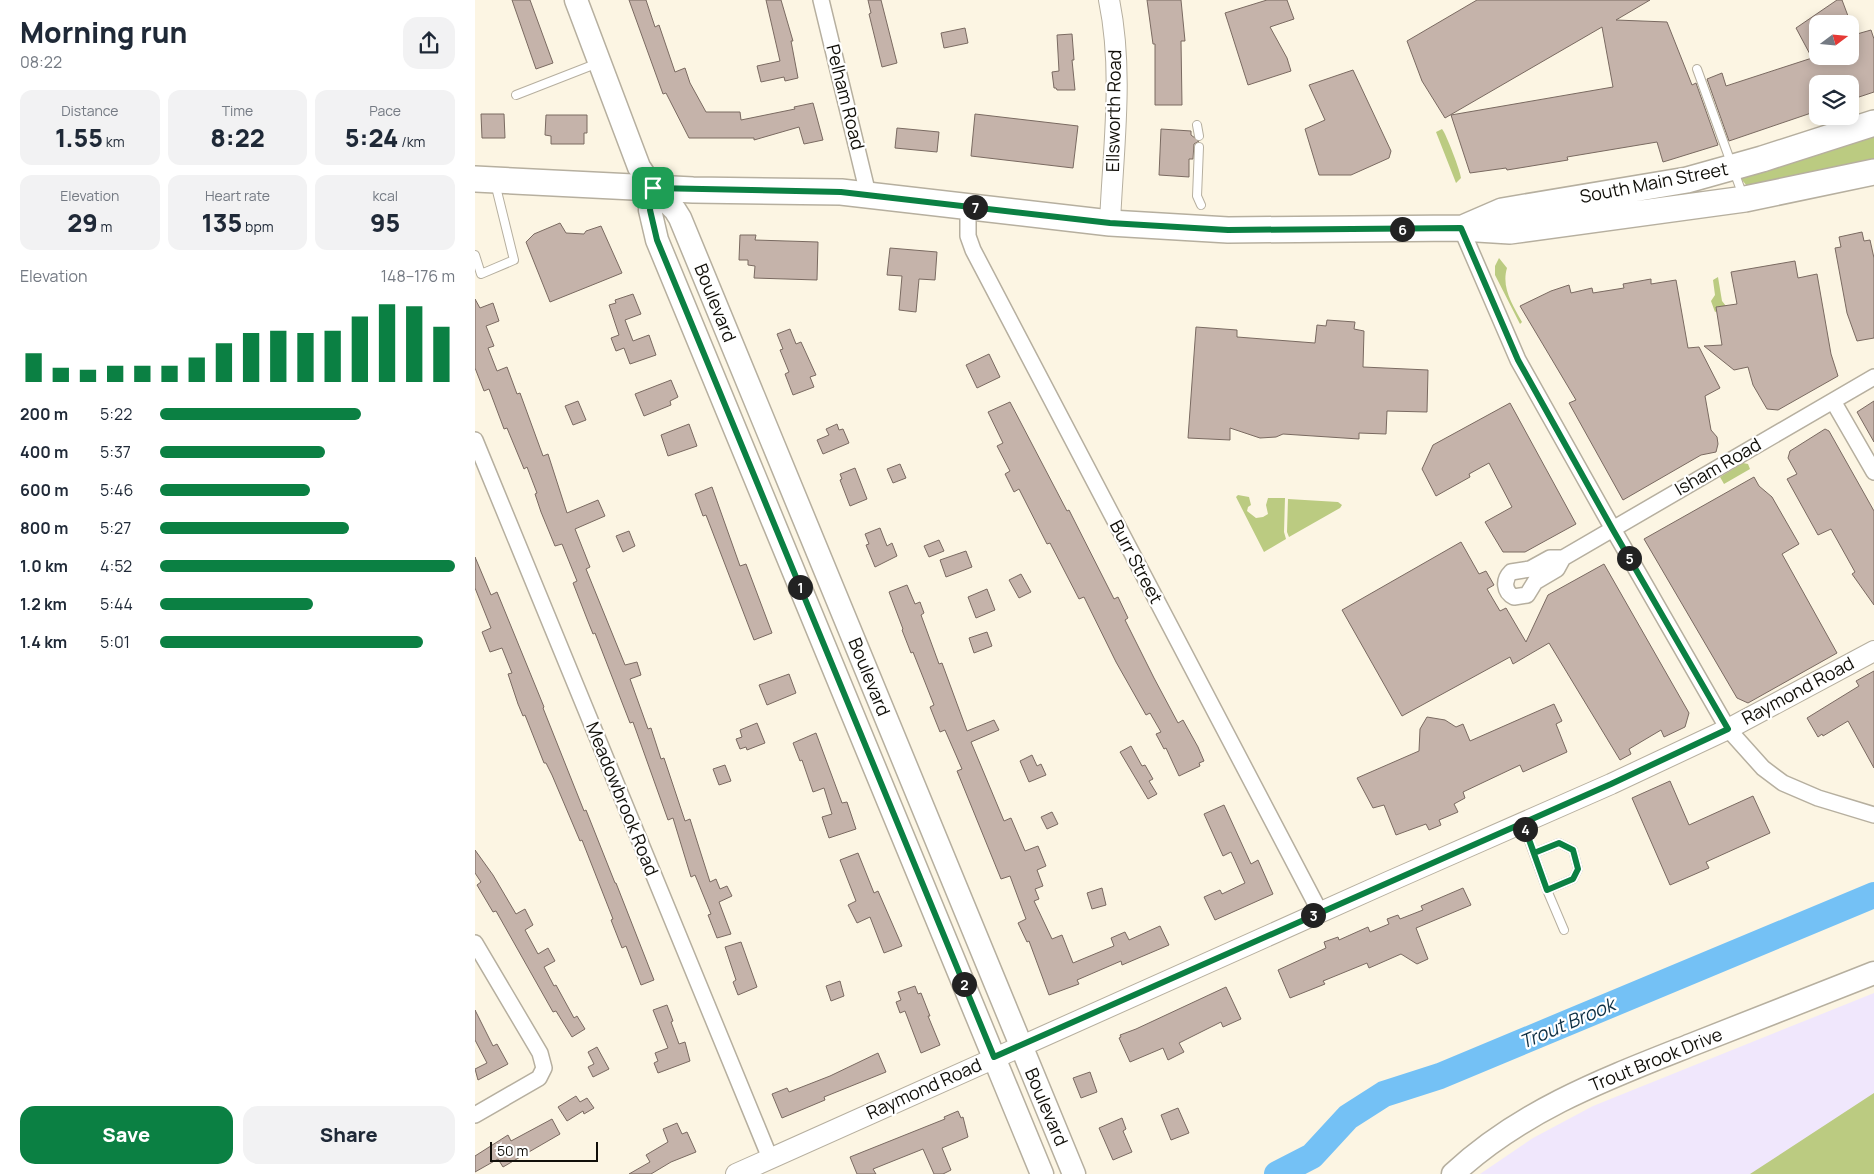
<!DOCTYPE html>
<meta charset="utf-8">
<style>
body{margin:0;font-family:Manrope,sans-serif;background:#f2f2f3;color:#1f2937;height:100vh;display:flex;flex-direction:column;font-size:19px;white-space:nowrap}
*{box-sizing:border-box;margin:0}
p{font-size:16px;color:#747a83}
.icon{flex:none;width:28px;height:28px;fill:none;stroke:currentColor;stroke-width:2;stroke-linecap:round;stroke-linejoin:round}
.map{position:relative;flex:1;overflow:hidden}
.details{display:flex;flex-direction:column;background:#fff;width:475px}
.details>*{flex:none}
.needle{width:32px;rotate:74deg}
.controls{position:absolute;left:1334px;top:15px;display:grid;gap:10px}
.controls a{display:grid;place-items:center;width:50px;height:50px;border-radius:10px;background:#fff;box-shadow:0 2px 12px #0003;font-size:25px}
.scale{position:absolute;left:15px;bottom:12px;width:108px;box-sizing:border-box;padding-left:5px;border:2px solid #110f09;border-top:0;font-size:14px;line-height:18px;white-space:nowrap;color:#110f09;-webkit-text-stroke:4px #fff;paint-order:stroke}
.pin{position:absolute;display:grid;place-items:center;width:42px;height:42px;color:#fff;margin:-21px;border-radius:10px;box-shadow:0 2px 8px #0006}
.km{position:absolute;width:25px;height:25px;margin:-12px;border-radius:50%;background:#222;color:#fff;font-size:14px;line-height:25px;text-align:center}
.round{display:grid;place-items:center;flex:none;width:52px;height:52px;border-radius:15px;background:#f2f2f3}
.head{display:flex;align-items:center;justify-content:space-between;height:85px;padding:0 20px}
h1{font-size:28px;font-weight:800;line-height:38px}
.stats{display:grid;grid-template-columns:repeat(3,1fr);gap:8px;height:85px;padding:5px 20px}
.stats div{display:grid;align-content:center;border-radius:12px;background:#f2f2f3;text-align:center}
.stats b{font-size:25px;font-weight:800}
.stats small{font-size:14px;font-weight:400}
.stats p{font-size:14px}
.chart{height:140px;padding:10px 20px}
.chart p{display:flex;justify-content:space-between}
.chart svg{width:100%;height:90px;margin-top:5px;stroke:#0b8043;stroke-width:6}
.action{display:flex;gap:10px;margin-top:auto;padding:10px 20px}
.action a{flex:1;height:58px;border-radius:15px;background:#0b8043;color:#fff;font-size:20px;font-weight:800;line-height:58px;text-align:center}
.action a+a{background:#f2f2f3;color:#1f2937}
ul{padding:0 20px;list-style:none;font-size:16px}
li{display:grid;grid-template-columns:80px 60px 1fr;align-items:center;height:38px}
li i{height:12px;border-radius:6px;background:#0b8043}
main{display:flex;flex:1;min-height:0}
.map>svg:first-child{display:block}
.education{fill:#f0e7fc}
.green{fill:#bbcb81}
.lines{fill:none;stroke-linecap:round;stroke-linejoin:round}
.river{stroke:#74c1f5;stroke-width:26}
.building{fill:#c5b3aa;stroke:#7a6a61}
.service-casing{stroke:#b6af9f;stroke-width:10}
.minor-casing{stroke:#b6af9f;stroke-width:18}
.tertiary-casing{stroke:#b6af9f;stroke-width:22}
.secondary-casing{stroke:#b6af9f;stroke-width:25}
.primary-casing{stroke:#b6af9f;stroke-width:28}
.service{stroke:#fff;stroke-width:8}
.minor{stroke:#fff;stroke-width:15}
.tertiary{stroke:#fff;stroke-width:20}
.secondary{stroke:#fff;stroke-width:22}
.primary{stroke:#fff;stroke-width:25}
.route-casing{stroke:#fff;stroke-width:10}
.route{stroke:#0b8043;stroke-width:6}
.labels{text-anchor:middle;stroke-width:4.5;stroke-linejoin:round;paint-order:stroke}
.street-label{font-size:18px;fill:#110f09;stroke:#fff}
.water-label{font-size:19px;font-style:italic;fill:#0d2f44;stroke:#fff}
</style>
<main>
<section class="details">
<div class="head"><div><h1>Morning run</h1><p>08:22</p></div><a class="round"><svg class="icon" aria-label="share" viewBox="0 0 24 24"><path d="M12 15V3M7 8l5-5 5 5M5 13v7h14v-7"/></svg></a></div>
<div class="stats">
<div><p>Distance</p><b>1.55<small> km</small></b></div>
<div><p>Time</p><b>8:22</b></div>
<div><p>Pace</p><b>5:24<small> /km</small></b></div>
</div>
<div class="stats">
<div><p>Elevation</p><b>29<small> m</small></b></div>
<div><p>Heart rate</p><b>135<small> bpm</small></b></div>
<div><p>kcal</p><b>95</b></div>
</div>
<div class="chart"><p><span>Elevation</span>148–176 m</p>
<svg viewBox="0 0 160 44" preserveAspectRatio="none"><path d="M5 44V30M15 44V37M25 44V38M35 44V36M45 44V36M55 44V36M65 44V32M75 44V25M85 44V20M95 44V19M105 44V20M115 44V19M125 44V12M135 44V6M145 44V7M155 44V17"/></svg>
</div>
<ul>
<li><b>200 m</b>5:22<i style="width:68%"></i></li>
<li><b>400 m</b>5:37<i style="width:56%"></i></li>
<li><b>600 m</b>5:46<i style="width:51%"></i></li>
<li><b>800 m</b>5:27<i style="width:64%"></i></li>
<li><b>1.0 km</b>4:52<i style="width:100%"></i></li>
<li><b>1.2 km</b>5:44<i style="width:52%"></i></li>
<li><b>1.4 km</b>5:01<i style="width:89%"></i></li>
</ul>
<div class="action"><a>Save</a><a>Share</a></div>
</section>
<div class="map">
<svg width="1399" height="1174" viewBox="0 0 1399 1174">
<rect width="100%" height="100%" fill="#fcf5e3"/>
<!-- education -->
<path class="education" d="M1399,993V1174H1005L1058,1138L1118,1106Z"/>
<!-- green -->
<path class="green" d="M967,129C971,133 986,173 986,178L981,183L961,132Z
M1399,132V163L1273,187L1266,179L1267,177Z
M1024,258L1032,268C1026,288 1038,305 1047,322L1045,324L1020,275V266Z
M1243,277L1247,301L1251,306L1241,307L1242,311L1240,312L1236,301L1240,295L1238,280Z
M1268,463L1273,464L1275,469L1249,484L1245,477Z
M763,495L774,497L776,505L773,507L772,511L781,518L788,517L793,514L791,505L793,498H810L809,532L811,539L789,552L761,497Z
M813,499L863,502L867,505L865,508L814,537L812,532Z
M1399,1093V1174H1275Z"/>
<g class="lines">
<!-- river -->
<path class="river" d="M802,1174L837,1156L873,1117L909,1094L965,1076L1399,895"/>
</g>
<!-- building -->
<path class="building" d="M37,0H55L78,63L61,69Z
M154,0H171L180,27L184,25L200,72L210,68L215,83L231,112H265L266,120L320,109L319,107L338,103L348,140L329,144L324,127L279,140V138H214L191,93L188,94Z
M291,0H306L318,41H316L323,78L310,81L309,77L286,82L282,66L305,61Z
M393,0H406L422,63L407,67L394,14L396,13Z
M672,0H706L710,41H706L707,105H680V44H678Z
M792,0H812L819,19L795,27L812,58L816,71L773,85L750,13Z
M1002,0H1175L1141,20L1192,22L1217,85L1221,83L1243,145L1188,162L1182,142L1092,157L1093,160L1032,170L1031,168L995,173L976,115L1138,87L1127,27L970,118L947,81L932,41Z
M1362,0H1367L1376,24H1342V56H1375V36L1396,30L1399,39V92L1375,100V84H1342V111L1254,141L1232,79L1247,73L1251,86L1337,58L1321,28Z
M490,28L493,43L469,48L466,33Z
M597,34L599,60H597L600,90H582L581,88H579L577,72L584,71L582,35Z
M878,70L916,151L914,158L876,175H844L830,129L850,120L834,85Z
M6,114H29L30,138H7Z
M500,114L603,126L598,168L496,156Z
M71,115H112V133H109V144H76V136L70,135Z
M422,128L464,132L462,152L420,148Z
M686,129L716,131V135L724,141L719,144L718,159H714V177L684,175Z
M85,223L91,233L109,234L111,231L126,226L147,273L75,302L51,242L59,234Z
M1387,232L1389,241L1395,240L1399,258V338L1382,341L1372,313L1360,248L1366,247L1364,237Z
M265,235H281L280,240L343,242L342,280L279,278L280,266L273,265V260H264Z
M415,248L462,252L460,280L444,279L441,312L424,310L427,276L412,275Z
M1320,261L1323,278L1342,274L1356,354L1363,376L1303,410L1292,409L1278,385L1273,367L1259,370L1229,346L1247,345L1241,307L1262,304L1256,272Z
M1176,279V284L1201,280L1213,348L1224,347L1245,388L1230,396L1236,430L1242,437L1243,444L1241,452L1226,455L1148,500L1094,403L1101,400L1045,306L1076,291L1094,285L1096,293L1117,288L1118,293L1149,288L1148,284Z
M158,294L166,314L150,320L158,341L174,335L181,355L155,364L149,348L141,351L136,338L144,335L134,305L141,303L140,300Z
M0,299L5,308L18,303L24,321L11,326L19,346L13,348L22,371L32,367L42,394L45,393L68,456L73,454L92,513L123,500L130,516L100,529L115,567L111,569L150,665L162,662L166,675L155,679L173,729L176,728L186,759L189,758L210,821L215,819L235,882L241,879L245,889L252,886L257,896L244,902L256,934L242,938L233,915L236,914L220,875L216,877L198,818L193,820L158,722L155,723L120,633L118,634L112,619L98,583L102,581L87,544L80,546L66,512L60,494L62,493L52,467L49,469L32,428L29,429L14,389L9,391L0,368Z
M852,320L880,322L879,329L889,331L888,367L953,370L952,412L912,411L911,434L884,433V439L808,434L801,437L785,438L755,428V440L713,438L721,327L762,330V337L840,343L842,325L851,326Z
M315,329L321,344L326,342L341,375L335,377L339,387L318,395L310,374L314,372L305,350L308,349L302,334Z
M514,354L525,377L502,388L491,365Z
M196,380L203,397L195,401L196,405L169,416L160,394Z
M103,401L111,420L98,425L90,406Z
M1399,401V442L1382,412Z
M535,402L592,511L594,510L639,599L643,597L653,618L650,620L679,678L703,723L708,720L723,747L729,761L724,763L725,766L704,776L691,748L689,749L681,734L686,732L675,713L671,715L641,662L609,597L604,599L575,543L572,544L544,489L539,492L530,474L535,471L522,446L528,443L513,412Z
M1035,403L1101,524L1050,552H1028L1010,522L1037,507L1014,463L994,474L995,477L961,496L947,469L958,445Z
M214,424L222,446L193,456L186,435Z
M362,424L364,430L368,429L374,443L348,454L342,440L354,435L351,429Z
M1350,429L1354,431L1399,511V605L1377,574L1380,572L1356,529L1343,535L1312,479L1322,474L1313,458L1315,451Z
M425,464L431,478L418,483L412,469Z
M380,468L392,499L375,506L365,480L367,479L365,474Z
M1279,477L1284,486L1297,497L1324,544L1307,554L1362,653L1273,703L1262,698L1169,539Z
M237,487L265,566L271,564L297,633L279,640L231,515L228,516L220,494Z
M405,528L412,546L417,543L422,556L400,567L391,545L394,544L390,534Z
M154,531L160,546L148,552L141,536Z
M464,540L469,551L454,557L449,546Z
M986,542L1004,574L1011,571L1019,585L1012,589L1025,611L1031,608L1051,642L1073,595L1129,564L1214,713L1210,727L1189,737L1186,730L1154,749L1156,754L1145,760L1074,643L1038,664L1035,657L927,716L867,610Z
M491,551L497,567L471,577L465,560Z
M0,557L16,595L22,592L69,707L68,708L109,811L111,810L140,883H141L179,980L166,985L151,946L147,948L136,920L138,919L107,840L105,841L77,775L71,763H69L50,715L48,716L43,704L33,674L37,673L27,648L15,652L7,632L16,628L0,588Z
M546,574L556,592L544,598L534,580Z
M432,585L440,604L445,602L449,613L446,615L464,664L467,663L492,731L519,720L524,730L496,742L529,821L536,818L550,851L563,846L571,866L562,870L568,886L560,889L564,899L559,901L577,939L587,935L598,963L639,946L636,938L650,932L654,940L685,926L694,945L647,965L646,961L602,980L604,984L574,995L554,941L552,942L543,923L551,919L535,876L526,879L482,771L487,769L470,730L465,732L455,707L459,705L438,652L436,653L427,630L428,629L414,592Z
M512,589L520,610L501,618L493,597Z
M512,632L517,646L499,653L494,638Z
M1399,671V768L1373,721L1348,736L1347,734L1343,737L1332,718L1384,686L1381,681Z
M314,674L321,693L292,705L284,685Z
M1079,704L1087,721L1081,724L1092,752L1048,772L1045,765L988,792L990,798L979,804L983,812L964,820L966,825L954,830L951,824L921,835L909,805L898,808L882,778L944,751L945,729L952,717L970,720L981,727L988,724L995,741Z
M282,723L290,743L272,750L271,747L265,749L261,739L267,737L265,730Z
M341,733L367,803L372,802L381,829L354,838L347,817L357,814L349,788L338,792L327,760L325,761L318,743Z
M656,746L667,766L670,765L678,779L674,781L682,794L673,799L645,752Z
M557,755L562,766L566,764L571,775L554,782L545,761Z
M250,765L256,781L244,785L238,769Z
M1195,781L1214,825L1278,796L1295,833L1231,862L1234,868L1195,885L1157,798Z
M749,805L776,864L783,860L798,894L740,920L729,897L745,890L747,894L770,883L756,852L748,856L729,814Z
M577,812L583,824L572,829L566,817Z
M0,850L18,875L41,914L50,909L58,925L50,930L63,954L73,948L80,961L69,967L79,986L81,985L99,1018L102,1016L110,1029L97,1037L81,1011L78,1012L21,911L18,912L2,885L6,882L0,873Z
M383,853L399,893L403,891L427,946L409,953L395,917L382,923L373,905L381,901L365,860Z
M627,888L631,905L617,909L612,893Z
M988,888L996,905L941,928L953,959L942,964L926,954L894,968L892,963L848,981L850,984L815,998L803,970L851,948L849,942L863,937L864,940L893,927L895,932L914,924L912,919L923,915L925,919L948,910L946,906Z
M266,942L282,987L263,995L258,982L261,980L250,947Z
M365,981L369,996L356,1001L351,986Z
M440,986L443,994L446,993L455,1016H453L465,1045L446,1053L430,1011L425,1013L421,1002L426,1000L423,992Z
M751,987L766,1019L748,1027L746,1022L704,1043L709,1052L693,1060L688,1048L655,1062L644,1038L646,1037L645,1035L661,1029Z
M192,1005L198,1021L196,1022L204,1044L210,1042L215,1061L183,1073L179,1063L183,1061L180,1053L193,1048L178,1010Z
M0,1010L18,1046L22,1044L33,1064L3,1080L0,1069L12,1063L0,1040Z
M122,1047L134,1069L118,1077L113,1067L119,1064L113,1052Z
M403,1053L411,1072L349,1097L350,1100L307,1118L297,1094L312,1088L314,1092L355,1076Z
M615,1072L622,1092L606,1098L598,1078Z
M101,1096L105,1102L112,1098L119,1108L109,1114L108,1111L92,1121L83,1107Z
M703,1108L714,1133L696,1140L686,1115Z
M483,1111L486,1118L488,1117L493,1137L467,1148L476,1170L468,1174H459L448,1149L398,1169L401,1174H382L375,1157L470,1119L469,1117Z
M647,1118L651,1129L648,1131L657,1152L638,1160L624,1128Z
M77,1119L85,1134L28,1167L23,1159L0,1172V1156L33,1135L36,1141Z
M202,1123L207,1134L212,1132L221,1152L196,1162L176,1174H154L175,1162L171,1155L193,1142L188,1129Z"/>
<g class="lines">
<!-- service casing -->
<g class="service-casing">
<path id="service" d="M1222,69L1268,196
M41,95L123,63
M722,125L724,136
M724,147L722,196L726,205
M0,255L6,274L39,260L20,183
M1048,824L1072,890L1089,930
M1059,853L1084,843L1098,850L1103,869L1098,879L1072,890"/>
</g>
<!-- minor casing -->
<g class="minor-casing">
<path id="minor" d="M346,0L393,194
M493,206V236L498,250L845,912
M986,228L1043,360L1138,529L1253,729L1288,768L1308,783L1343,798L1399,815
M1358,401L1399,472
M0,440L295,1158
M1088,558L1082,569L1060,582L1052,595L1039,597C1029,592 1028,580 1036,572L1055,569L1075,558H1088L1399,377
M0,943L65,1053L69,1068L64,1078L0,1115"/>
</g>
<!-- tertiary casing -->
<g class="tertiary-casing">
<path id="tertiary" d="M634,0C649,72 638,149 635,223
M261,1174L913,882L1136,784L1253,729L1399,651"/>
</g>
<!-- secondary casing -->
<g class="secondary-casing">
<path id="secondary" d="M101,0L164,167L178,188L200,210L205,218L599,1174
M178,188L175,210L182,240L567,1174
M978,1174C1047,1110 1130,1079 1216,1045C1277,1021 1338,997 1399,973"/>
</g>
<!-- primary casing -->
<g class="primary-casing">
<path id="primary" d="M0,179L218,190L366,192L635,223L753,230L986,228L1035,231L1270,199L1399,172
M990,227L1027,211L1212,180L1287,159L1399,123"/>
</g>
<!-- service -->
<use href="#service" class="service"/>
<!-- minor -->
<use href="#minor" class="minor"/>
<!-- tertiary -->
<use href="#tertiary" class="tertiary"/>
<!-- secondary -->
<use href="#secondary" class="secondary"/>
<!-- primary -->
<use href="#primary" class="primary"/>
</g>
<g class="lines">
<!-- route casing -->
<g class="route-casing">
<path id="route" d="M178,188L175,210L182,240L519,1057L1048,823L1072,890L1098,879L1103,869L1098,850L1084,843L1059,853L1048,823L1136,784L1253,729L1138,530L1043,360L986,228L753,230L635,223L366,192L178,188"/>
</g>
<!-- route -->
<use href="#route" class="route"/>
</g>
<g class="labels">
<!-- street labels -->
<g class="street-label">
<text transform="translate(370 97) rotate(76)" y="6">Pelham Road</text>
<text transform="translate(639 111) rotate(-89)" y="6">Ellsworth Road</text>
<text transform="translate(1179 183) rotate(-11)" y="6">South Main Street</text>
<text transform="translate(240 303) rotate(68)" y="6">Boulevard</text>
<text transform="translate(1243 467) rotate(-30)" y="6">Isham Road</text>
<text transform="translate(661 562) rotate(62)" y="6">Burr Street</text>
<text transform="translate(394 677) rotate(68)" y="6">Boulevard</text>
<text transform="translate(1323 691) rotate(-28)" y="6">Raymond Road</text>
<text transform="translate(147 799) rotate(68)" y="6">Meadowbrook Road</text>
<text transform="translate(1181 1060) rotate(-22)" y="6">Trout Brook Drive</text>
<text transform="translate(449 1089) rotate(-24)" y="6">Raymond Road</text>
<text transform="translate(571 1107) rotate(67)" y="6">Boulevard</text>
</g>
<!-- water labels -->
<g class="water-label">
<text transform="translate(1092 1023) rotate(-23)" y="7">Trout Brook</text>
</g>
</g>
</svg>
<div class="controls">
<a><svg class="needle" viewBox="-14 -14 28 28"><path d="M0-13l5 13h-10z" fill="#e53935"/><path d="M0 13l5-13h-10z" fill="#747a83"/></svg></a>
<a><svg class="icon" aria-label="layers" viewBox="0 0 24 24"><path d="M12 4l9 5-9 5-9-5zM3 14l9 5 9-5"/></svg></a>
</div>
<div class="scale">50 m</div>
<div class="pin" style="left:178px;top:188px;background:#1e9e55"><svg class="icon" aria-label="arrive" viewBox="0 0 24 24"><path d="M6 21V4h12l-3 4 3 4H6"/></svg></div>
<b class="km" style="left:325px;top:587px">1</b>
<b class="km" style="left:489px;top:984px">2</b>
<b class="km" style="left:838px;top:915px">3</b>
<b class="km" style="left:1050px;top:829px">4</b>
<b class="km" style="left:1154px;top:558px">5</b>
<b class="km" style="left:927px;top:229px">6</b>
<b class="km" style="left:500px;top:207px">7</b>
</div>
</main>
